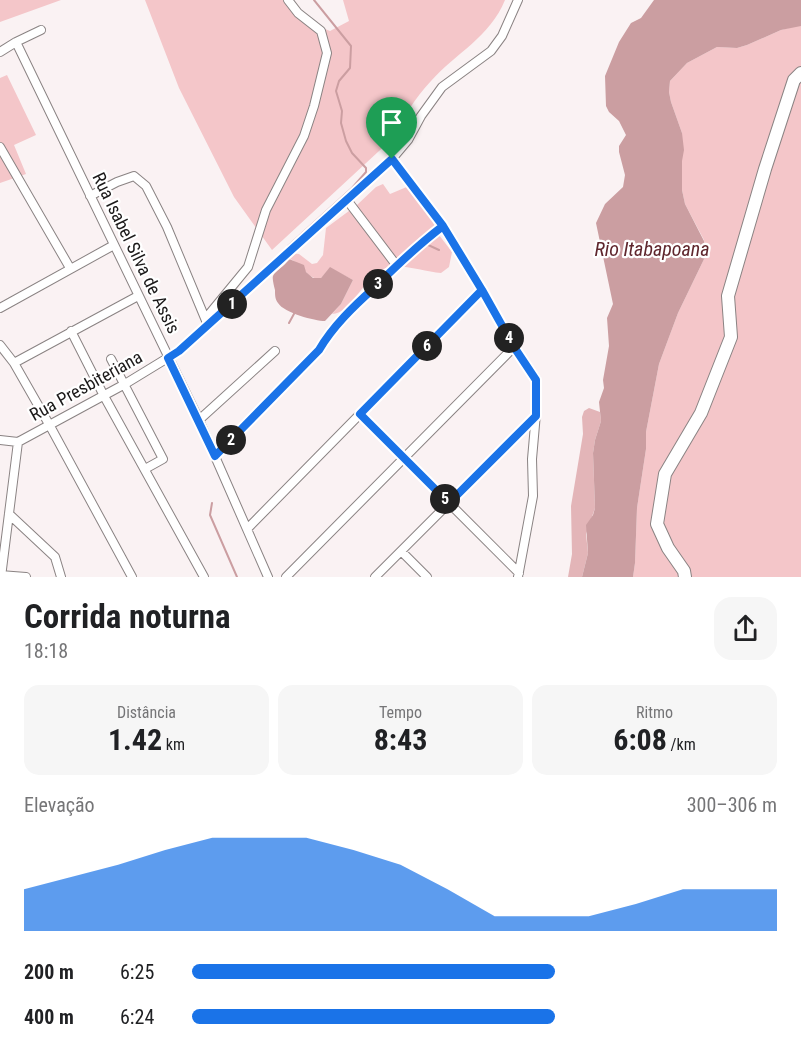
<!DOCTYPE html>
<html lang="pt">
<meta charset="utf-8">
<style>
body{margin:0;font-family:"Roboto Condensed",sans-serif;background:#f6f6f6;color:#202124;height:100vh;display:flex;flex-direction:column;font-size:22px;white-space:nowrap}
*{box-sizing:border-box;margin:0}
p{font-size:20px;color:#757577}
.icon{flex:none;width:33px;height:33px;fill:none;stroke:currentColor;stroke-width:2;stroke-linecap:round;stroke-linejoin:round}
.map{position:relative;height:577px;overflow:hidden}
.side{display:flex;flex-direction:column;background:#fff;flex:1}
.side>*{flex:none}
.pin{position:absolute;display:grid;place-items:center;width:51px;height:51px;color:#fff;margin:-62px -26px;border-radius:50% 50% 50% 0;rotate:-45deg;box-shadow:0 0 6px #0007}
.pin .icon{rotate:45deg}
.km{position:absolute;width:30px;height:30px;margin:-15px;border-radius:50%;background:#222;color:#fff;font-size:16px;line-height:30px;text-align:center}
.round{display:grid;place-items:center;flex:none;width:63px;height:63px;border-radius:18px;background:#f6f6f6}
.summary{display:flex;align-items:center;justify-content:space-between;height:102px;padding:0 24px}
h1{font-size:33px;font-weight:700;line-height:45px}
.metrics{display:grid;grid-template-columns:repeat(3,1fr);gap:9px;height:102px;padding:6px 24px}
.metrics div{display:grid;align-content:center;border-radius:15px;background:#f6f6f6;text-align:center}
.metrics b{font-size:30px;font-weight:700}
.metrics small{font-size:16px;font-weight:400}
.metrics p{font-size:16px}
.chart{height:168px;padding:12px 24px}
.chart p{display:flex;justify-content:space-between}
.chart svg{width:100%;height:108px;margin-top:6px;fill:#1a73e8;opacity:.7}
ul{padding:0 24px;list-style:none;font-size:20px}
li{display:grid;grid-template-columns:96px 72px 1fr;align-items:center;height:45px}
li i{height:15px;border-radius:8px;background:#1a73e8}
.map>svg:first-child{display:block}
.green{fill:#f4c6c9}
.forest{fill:#e3b5b8}
.water{fill:#cb9ea1}
.lines{fill:none;stroke-linecap:round;stroke-linejoin:round}
.stream{stroke:#cb9ea1;stroke-width:2}
.street-casing{stroke:#8a8383;stroke-width:10}
.secondary-casing{stroke:#8a8383;stroke-width:14}
.street{stroke:#fff;stroke-width:8}
.secondary{stroke:#fff;stroke-width:12}
.route-casing{stroke:#fff;stroke-width:12}
.route{stroke:#1a73e8;stroke-width:8}
.labels{text-anchor:middle;stroke-width:4.5;stroke-linejoin:round;paint-order:stroke}
.street-label{font-size:18px;fill:#1b1919;stroke:#fff}
.water-label{font-size:20px;font-style:italic;fill:#5f262d;stroke:#fff}
</style>
<div class="map">
<svg width="801" height="577" viewBox="0 0 801 577">
<rect width="100%" height="100%" fill="#faf2f3"/>
<!-- green -->
<path class="green" d="M0,0H61L0,22Z
M145,0H287L310,23L330,31L349,21L343,0H505C490,37 456,53 431,81C415,98 403,118 392,139L272,250L234,197L179,88Z
M796,26H801V577H633L635,563L637,508L646,449V432L659,364L678,313L706,255L704,240L685,204L682,190V133L671,102L669,92L670,81L687,63L717,47L737,48L747,45L781,30Z
M7,75L36,135L14,145L26,174L0,183V78Z
M383,184L390,194L409,186L422,199L439,235L452,252L449,267L441,273C426,272 403,264 389,267C365,273 352,314 332,314L341,304L353,280L330,268L321,278C306,281 305,263 289,259L291,253L299,254L312,264L317,263L323,255L326,228L357,205L376,187Z"/>
<!-- forest -->
<path class="forest" d="M589,408L600,412L601,421L595,440L593,453L595,508L586,534L588,553L582,577H568L572,554L571,506L583,434L582,417L584,411Z"/>
<!-- water -->
<path class="water" d="M654,0H801V26L781,30L747,45L737,48L717,47L687,63L670,81L669,92L671,102L682,133L684,150L682,161V190L685,204L704,241L706,255L678,313L659,364L646,432V449L637,508L635,563L633,577H582L588,553L586,525L593,515L595,508L593,453L595,440L601,421L599,402L604,388L603,380L609,346L607,318L613,304L596,223L605,204L623,187L625,175L619,152V146L626,135L619,121L609,112L606,106L605,76L619,42L631,23L641,18Z
M289,259L304,265L306,272L313,278H321L330,267L353,280L341,304L325,321C315,321 284,313 278,303C275,299 275,295 275,290C274,286 272,279 273,276C275,271 285,266 289,259Z"/>
<g class="lines">
<!-- stream -->
<path class="stream" d="M426,244L439,250
M288,246L352,188L366,172V168L352,153L346,141L341,123L342,111L336,91L339,81L350,68L351,46L314,0
M289,323L295,312
M212,503L210,515L237,577"/>
<!-- street casing -->
<g class="street-casing">
<path id="street" d="M16,42L199,420L268,577
M0,52L16,42L41,30
M0,147L70,268
M392,159L443,227L482,290L514,347L536,379L537,402L532,459L533,496L518,577
M90,196L117,182L134,176L146,186L167,227L207,323
M347,200L397,266
M0,308L114,245
M206,318L248,267L266,210L304,136L314,106L327,53L321,31L298,13L288,0
M71,331L104,396L204,577
M0,345L14,363L50,426L132,577
M111,359L163,459L145,469
M14,363L138,296
M360,414L519,573
M199,420L275,351
M0,440L18,442
M18,442L125,384L179,351L392,159L408,140L421,116L442,87L491,51L502,36L518,0
M215,456L319,350C333,325 357,304 377,285C399,264 419,244 443,227
M9,514L55,557L61,577
M247,529L482,290
M401,551L427,577
M0,575L26,577
M1,577L18,442
M286,577L514,347
M375,577L536,416"/>
</g>
<!-- secondary casing -->
<g class="secondary-casing">
<path id="secondary" d="M685,577L684,571L668,548L657,524L665,474L701,413L731,337L728,296L765,169L794,80L801,73"/>
</g>
<!-- street -->
<use href="#street" class="street"/>
<!-- secondary -->
<use href="#secondary" class="secondary"/>
</g>
<g class="lines">
<!-- route casing -->
<g class="route-casing">
<path id="route" d="M392,159L179,351L168,358L215,456L319,350C333,326 354,306 374,288C396,266 418,245 443,226L482,290L514,347L536,380V416L449,503L360,414L482,290L443,226L392,159"/>
</g>
<!-- route -->
<use href="#route" class="route"/>
</g>
<g class="labels">
<!-- street labels -->
<g class="street-label">
<text transform="translate(136 253) rotate(64)" y="6">Rua Isabel Silva de Assis</text>
<text transform="translate(86 386) rotate(-29)" y="6">Rua Presbiteriana</text>
</g>
<!-- water labels -->
<g class="water-label">
<text x="652" y="256">Rio Itabapoana</text>
</g>
</g>
</svg>
<div class="pin" style="left:392px;top:159px;background:#1e9e55"><svg class="icon" aria-label="arrive" viewBox="0 0 24 24"><path d="M6 21V4h12l-3 4 3 4H6"/></svg></div>
<b class="km" style="left:232px;top:304px">1</b>
<b class="km" style="left:231px;top:440px">2</b>
<b class="km" style="left:378px;top:284px">3</b>
<b class="km" style="left:509px;top:338px">4</b>
<b class="km" style="left:445px;top:499px">5</b>
<b class="km" style="left:427px;top:346px">6</b>
</div>
<section class="side">
<div class="summary"><div><h1>Corrida noturna</h1><p>18:18</p></div><a class="round"><svg class="icon" aria-label="share" viewBox="0 0 24 24"><path d="M12 15V3M7 8l5-5 5 5M5 13v7h14v-7"/></svg></a></div>
<div class="metrics">
<div><p>Distância</p><b>1.42<small> km</small></b></div>
<div><p>Tempo</p><b>8:43</b></div>
<div><p>Ritmo</p><b>6:08<small> /km</small></b></div>
</div>
<div class="chart"><p><span>Elevação</span>300–306 m</p>
<svg viewBox="0 0 160 44" preserveAspectRatio="none"><path d="M0 44V27L10 22L20 17L30 11L40 6L50 6L60 6L70 11L80 17L90 27L100 38L110 38L120 38L130 33L140 27L150 27L160 27V44z"/></svg>
</div>
<ul>
<li><b>200 m</b>6:25<i style="width:62%"></i></li>
<li><b>400 m</b>6:24<i style="width:62%"></i></li>
</ul>
</section>
